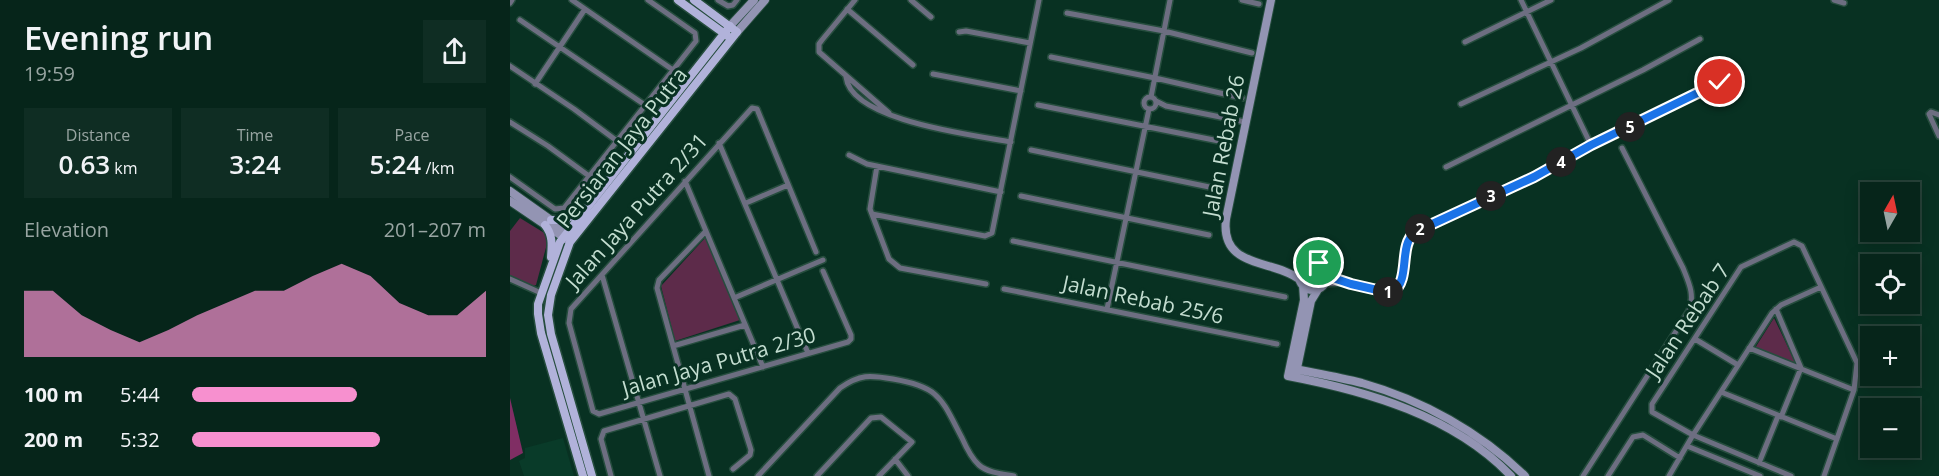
<!DOCTYPE html>
<meta charset="utf-8">
<style>
body{margin:0;font-family:"Open Sans",sans-serif;background:#0f2d23;color:#f1f3f6;height:100vh;display:flex;flex-direction:column;font-size:22px;white-space:nowrap}
*{box-sizing:border-box;margin:0}
p{font-size:20px;color:#98a5a2}
.icon{flex:none;width:33px;height:33px;fill:none;stroke:currentColor;stroke-width:2;stroke-linecap:round;stroke-linejoin:round}
.map{position:relative;flex:1;overflow:hidden}
.details{display:flex;flex-direction:column;background:#06251a;width:510px}
.details>*{flex:none}
.needle{width:39px;rotate:9deg}
.buttons{position:absolute;left:1350px;top:182px;display:grid;gap:12px}
.buttons a{display:grid;place-items:center;width:60px;height:60px;border-radius:0px;background:#06251a;box-shadow:0 3px 15px #0003,0 0 0 2px #274239;font-size:30px}
.pin{position:absolute;display:grid;place-items:center;width:51px;height:51px;color:#fff;margin:-26px;border:3px solid #fff;border-radius:50%;box-shadow:0 2px 6px #0007}
.km{position:absolute;width:30px;height:30px;margin:-15px;border-radius:50%;background:#222;color:#fff;font-size:16px;line-height:30px;text-align:center}
.round{display:grid;place-items:center;flex:none;width:63px;height:63px;border-radius:0px;background:#0f2d23}
.head{display:flex;align-items:center;justify-content:space-between;height:102px;padding:0 24px}
h1{font-size:33px;font-weight:600;line-height:45px}
.figures{display:grid;grid-template-columns:repeat(3,1fr);gap:9px;height:102px;padding:6px 24px}
.figures div{display:grid;align-content:center;border-radius:0px;background:#0f2d23;text-align:center}
.figures b{font-size:26px;font-weight:600}
.figures small{font-size:16px;font-weight:400}
.figures p{font-size:16px}
.chart{height:168px;padding:12px 24px}
.chart p{display:flex;justify-content:space-between}
.chart svg{width:100%;height:108px;margin-top:6px;fill:#f790cf;opacity:.7}
ul{padding:0 24px;list-style:none;font-size:20px}
li{display:grid;grid-template-columns:96px 72px 1fr;align-items:center;height:45px}
li i{height:15px;border-radius:8px;background:#f790cf}
main{display:flex;flex:1;min-height:0}
.map>svg:first-child{display:block}
.built{fill:#093b29}
.green{fill:#5d2b4a}
.forest{fill:#802e64}
.lines{fill:none;stroke-linecap:round;stroke-linejoin:round}
.street-casing{stroke:#264d3e;stroke-width:8}
.secondary-casing{stroke:#264d3e;stroke-width:10}
.primary-casing{stroke:#264d3e;stroke-width:11}
.street{stroke:#6d6e81;stroke-width:5}
.secondary{stroke:#9394b3;stroke-width:8}
.primary{stroke:#b1b2da;stroke-width:8}
.route-casing{stroke:#fff;stroke-width:12}
.route{stroke:#1a73e8;stroke-width:8}
.labels{text-anchor:middle;stroke-width:6;stroke-linejoin:round;paint-order:stroke}
.street-label{font-size:21px;fill:#c3ddd0;stroke:#083122}
</style>
<main>
<section class="details">
<div class="head"><div><h1>Evening run</h1><p>19:59</p></div><a class="round"><svg class="icon" aria-label="share" viewBox="0 0 24 24"><path d="M12 15V3M7 8l5-5 5 5M5 13v7h14v-7"/></svg></a></div>
<div class="figures">
<div><p>Distance</p><b>0.63<small> km</small></b></div>
<div><p>Time</p><b>3:24</b></div>
<div><p>Pace</p><b>5:24<small> /km</small></b></div>
</div>
<div class="chart"><p><span>Elevation</span>201–207 m</p>
<svg viewBox="0 0 160 44" preserveAspectRatio="none"><path d="M0 44V17L10 17L20 27L30 33L40 38L50 33L60 27L70 22L80 17L90 17L100 11L110 6L120 11L130 22L140 27L150 27L160 17V44z"/></svg>
</div>
<ul>
<li><b>100 m</b>5:44<i style="width:56%"></i></li>
<li><b>200 m</b>5:32<i style="width:64%"></i></li>
</ul>
</section>
<div class="map">
<svg width="1429" height="476" viewBox="0 0 1429 476">
<rect width="100%" height="100%" fill="#083122"/>
<!-- built -->
<path class="built" d="M53,438L64,476H14L9,461L15,458V448Z"/>
<!-- green -->
<path class="green" d="M10,218L36,234L38,240L26,285L20,287L0,275V231Z
M196,237L230,320L165,341L151,286Z
M1264,318L1286,364L1245,348Z"/>
<!-- forest -->
<path class="forest" d="M0,398L13,453L0,460Z"/>
<g class="lines">
<!-- street casing -->
<g class="street-casing">
<path id="street" d="M62,0L163,70
M208,0L218,6L223,5L227,0
M345,0L312,40L309,44V52L379,113
M401,0L421,17
M732,0L749,4
M1011,0L1081,145
M1324,0L1334,3
M0,3L2,0
M337,9L403,65
M557,13L654,31L742,53
M10,20L135,105
M449,32L456,31L520,43
M955,42L1041,0
M541,57L645,78L732,98
M0,66L64,109L107,141
M423,74L511,91
M336,77C341,121 464,135 501,142
M25,84L75,9
M634 103a6 6 0 1 1 12 0a6 6 0 1 1-12 0Z
M641,97L660,0
M646,101L656,106L735,122
M951,104L1071,48L1159,0
M528,105L719,143
M1429,115L1421,112L1419,114L1429,136
M0,122L38,146L79,176
M209,143L298,353
M521,150L709,189
M339,155L357,164L491,192
M367,166L360,209L379,259L390,268L476,284
M936,167L1133,70L1190,39
M0,177L45,209L54,208L186,41L185,33L138,0
M175,181L253,367
M511,196L699,235
M236,203L278,185
M362,214L475,236L482,233L529,0
M196,231L149,280L147,288L199,476
M503,241L775,297
M306,252L247,109L242,108L61,309L59,323L83,411L89,414L338,342L341,339V335L313,271
M817,272C829,283 867,294 883,292C901,279 888,246 905,232L1024,177L1081,145L1210,82
M92,275L150,476
M0,279L31,293
M814,284L830,283
M494,289L767,344
M224,298L313,260
M597,309L639,109
M1266,309L1291,368L1271,417
M1185,339L1228,365
M163,346L235,325
M1239,348L1344,390
M1211,392L1327,439
M1177,446L1250,476
M385,459L398,476
M1249,463L1268,416
M101,476L91,439L94,431L219,394L225,399L241,450L240,455L223,469
M248,476L330,388C350,374 360,375 383,379C430,387 431,398 452,438C456,447 461,458 469,465C478,473 493,474 504,476
M307,476L361,418L371,417L402,442L369,476
M1073,476L1179,311C1185,295 1179,283 1173,268L1112,148
M1098,476L1123,437L1133,435L1170,458
M1159,476L1183,435L1262,313L1271,305L1311,287
M1281,476L1183,435L1142,412V404L1231,267L1284,242L1292,246L1347,363L1344,390L1314,476"/>
</g>
<!-- secondary casing -->
<g class="secondary-casing">
<path id="secondary" d="M761,0L716,219C710,269 763,259 789,279
M220,26L244,0
M227,32L255,0
M0,191L62,235
M0,201L59,241
M789 276a14 14 0 1 1 28 0a14 14 0 1 1-28 0Z
M793,285L794,300L778,376C857,391 944,416 1001,476
M780,368C804,373 828,377 852,383C912,400 970,432 1015,476
M786,373L801,301L809,288"/>
</g>
<!-- primary casing -->
<g class="primary-casing">
<path id="primary" d="M168,0L219,37
M41,220H54L71,211
M35,225C43,235 42,245 41,257
M73,476L31,333L28,314V304L50,242L220,26
M82,476L41,334L38,315L41,295L60,242L227,32L184,0"/>
</g>
<!-- street -->
<use href="#street" class="street"/>
<!-- secondary -->
<use href="#secondary" class="secondary"/>
<!-- primary -->
<use href="#primary" class="primary"/>
</g>
<g class="lines">
<!-- route casing -->
<g class="route-casing">
<path id="route" d="M809,263L823,278L841,284L876,292H883C901,279 888,246 905,232L1024,177L1081,145L1210,82"/>
</g>
<!-- route -->
<use href="#route" class="route"/>
</g>
<g class="labels">
<!-- street labels -->
<g class="street-label">
<text transform="translate(714 146) rotate(-79)" y="7">Jalan Rebab 26</text>
<text transform="translate(112 148) rotate(-52)" y="7">Persiaran Jaya Putra</text>
<text transform="translate(127 211) rotate(-48)" y="7">Jalan Jaya Putra 2/31</text>
<text transform="translate(633 300) rotate(12)" y="7">Jalan Rebab 25/6</text>
<text transform="translate(1178 321) rotate(-56)" y="7">Jalan Rebab 7</text>
<text transform="translate(209 362) rotate(-16)" y="7">Jalan Jaya Putra 2/30</text>
</g>
</g>
</svg>
<div class="buttons">
<a><svg class="needle" viewBox="-14 -14 28 28"><path d="M0-13l5 13h-10z" fill="#e53935"/><path d="M0 13l5-13h-10z" fill="#98a5a2"/></svg></a>
<a><svg class="icon" aria-label="locate" viewBox="0 0 24 24"><circle cx="12" cy="12" r="6"/><path d="M12 2v4M12 18v4M2 12h4M18 12h4"/></svg></a>
<a>+</a>
<a>−</a>
</div>
<div class="pin" style="left:809px;top:263px;background:#1e9e55"><svg class="icon" aria-label="arrive" viewBox="0 0 24 24"><path d="M6 21V4h12l-3 4 3 4H6"/></svg></div>
<div class="pin" style="left:1210px;top:82px;background:#d93025"><svg class="icon" aria-label="check" viewBox="0 0 24 24"><path d="M5 12l5 5 9-10"/></svg></div>
<b class="km" style="left:878px;top:292px">1</b>
<b class="km" style="left:910px;top:229px">2</b>
<b class="km" style="left:981px;top:196px">3</b>
<b class="km" style="left:1051px;top:162px">4</b>
<b class="km" style="left:1120px;top:127px">5</b>
</div>
</main>
